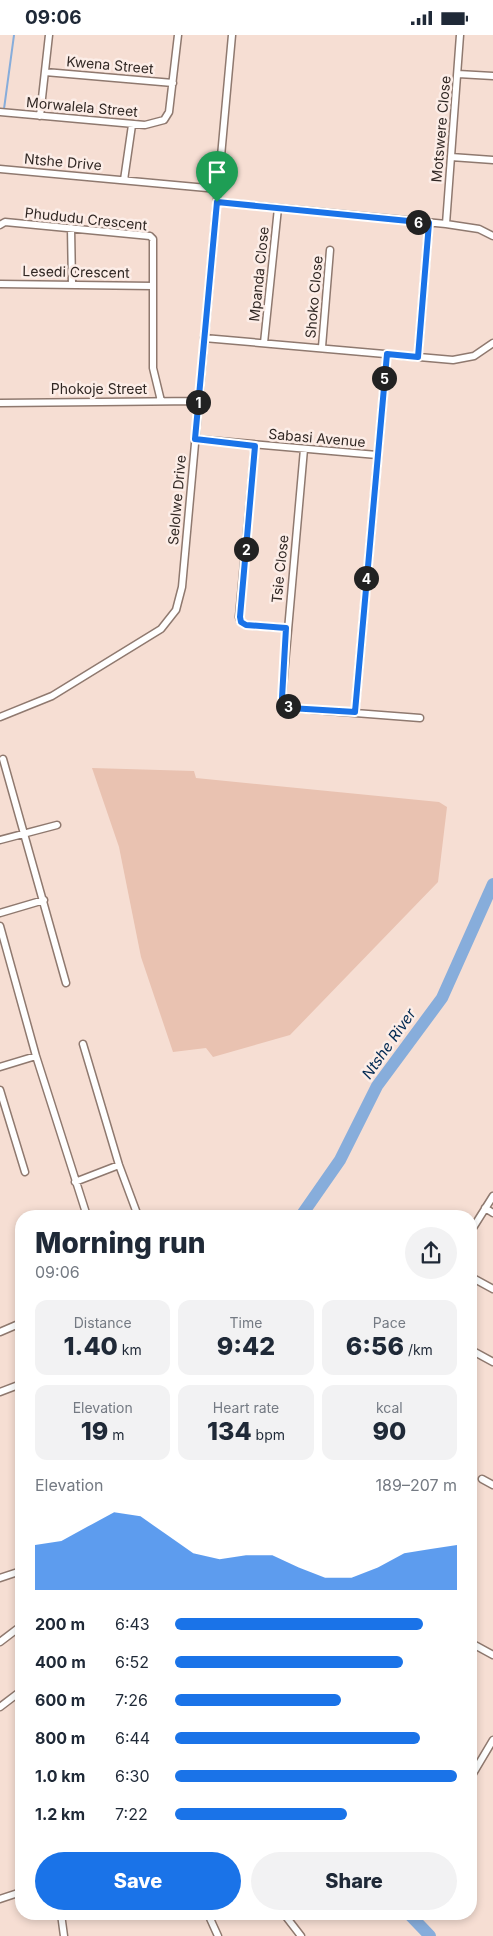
<!DOCTYPE html>
<meta charset="utf-8">
<style>
body{margin:0;font-family:Inter,sans-serif;background:#f2f2f3;color:#1f2937;height:100vh;display:flex;flex-direction:column;font-size:19px;white-space:nowrap}
*{box-sizing:border-box;margin:0}
p{font-size:16px;color:#747a83}
.icon{flex:none;width:28px;height:28px;fill:none;stroke:currentColor;stroke-width:2;stroke-linecap:round;stroke-linejoin:round}
.map{position:relative;flex:1;overflow:hidden}
.details{position:absolute;left:15px;top:1175px;width:462px;height:710px;display:flex;flex-direction:column;background:#fff;border-radius:20px;box-shadow:0 2px 8px #0003}
.details>*{flex:none}
.pin{position:absolute;display:grid;place-items:center;width:42px;height:42px;color:#fff;margin:-51px -21px;border-radius:50% 50% 50% 0;rotate:-45deg;box-shadow:0 0 5px #0007}
.pin .icon{rotate:45deg}
.km{position:absolute;width:25px;height:25px;margin:-12px;border-radius:50%;background:#222;color:#fff;font-size:14px;line-height:25px;text-align:center}
.round{display:grid;place-items:center;flex:none;width:52px;height:52px;border-radius:26px;background:#f2f2f3}
.overview{display:flex;align-items:center;justify-content:space-between;height:85px;padding:0 20px}
h1{font-size:28px;font-weight:800;line-height:38px}
.metrics{display:grid;grid-template-columns:repeat(3,1fr);gap:8px;height:85px;padding:5px 20px}
.metrics div{display:grid;align-content:center;border-radius:12px;background:#f2f2f3;text-align:center}
.metrics b{font-size:25px;font-weight:800}
.metrics small{font-size:14px;font-weight:400}
.metrics p{font-size:14px}
.chart{height:140px;padding:10px 20px}
.chart p{display:flex;justify-content:space-between}
.chart svg{width:100%;height:90px;margin-top:5px;fill:#1a73e8;opacity:.7}
.cta{display:flex;gap:10px;margin-top:auto;padding:10px 20px}
.cta a{flex:1;height:58px;border-radius:30px;background:#1a73e8;color:#fff;font-size:20px;font-weight:800;line-height:58px;text-align:center}
.cta a+a{background:#f2f2f3;color:#1f2937}
ul{padding:0 20px;list-style:none;font-size:16px}
li{display:grid;grid-template-columns:80px 60px 1fr;align-items:center;height:38px}
li i{height:12px;border-radius:6px;background:#1a73e8}
.status{display:flex;justify-content:space-between;align-items:center;height:35px;padding:0 25px;background:#fff;direction:ltr}
.status svg{height:14px;fill:currentColor}
.map>svg:first-child{display:block}
.green{fill:#e9c2b1}
.lines{fill:none;stroke-linecap:round;stroke-linejoin:round}
.stream{stroke:#87addb;stroke-width:2}
.river{stroke:#87addb;stroke-width:12}
.minor-casing{stroke:#8f796f;stroke-width:9}
.minor{stroke:#fff;stroke-width:6}
.route-casing{stroke:#fff;stroke-width:10}
.route{stroke:#1a73e8;stroke-width:6}
.labels{text-anchor:middle;stroke-width:5;stroke-linejoin:round;paint-order:stroke}
.street-label{font-size:14px;fill:#312824;stroke:#fcede7}
.water-label{font-size:15px;font-style:italic;fill:#002952;stroke:#fcede7}
</style>
<div class="status"><b>09:06</b><svg viewBox="0 0 49 12"><path d="M0 12V9h3v3zM5 12V6h3v6zM10 12V3h3v9zM15 12V0h3v12zM26 1h20v11H26zM47 4h2v5h-2z"/></svg></div>
<div class="map">
<svg width="493" height="1901" viewBox="0 0 493 1901">
<rect width="100%" height="100%" fill="#f6ded3"/>
<!-- green -->
<path class="green" d="M92,733L194,736L196,743L439,767L447,772L438,847L290,1000L213,1022L206,1013L173,1017L141,922L119,812Z"/>
<g class="lines">
<!-- stream -->
<path class="stream" d="M4,74L14,0"/>
<!-- river -->
<path class="river" d="M301,1181L340,1125L377,1051L442,963L493,849
M409,1879L430,1901"/>
<!-- minor casing -->
<g class="minor-casing">
<path id="minor" d="M45,37L173,48
M458,39L493,41
M0,77L145,90L164,85L169,77L178,0
M40,81L49,0
M451,122L493,125
M0,134L218,154
M124,145L132,90
M217,167L446,189L479,194L493,201
M446,189L460,0
M0,190L5,187L150,201L153,204V333L161,366
M71,193L72,249
M0,249L153,251
M204,303L453,325L474,321L493,308
M264,308L278,173
M322,312L330,215
M418,322L429,188
M0,368L199,366
M195,404L377,420
M255,411L239,582L241,587L246,590L286,593
M304,414L282,663L290,673L420,683
M355,677L387,319
M0,682L52,661L161,594L176,575L182,552L232,0
M3,724L66,948
M0,805L57,790
M0,878L44,865
M0,891L36,1021L87,1181
M83,1009L119,1130L138,1181
M0,1032L36,1021
M0,1055L25,1137
M75,1147L119,1130
M485,1173L493,1178
M471,1196L493,1161
M471,1242L493,1254
M0,1297L21,1288
M471,1315L493,1327
M0,1357L21,1349
M482,1444L493,1450
M0,1543L21,1536
M0,1607L21,1591
M471,1608L493,1620
M0,1672L21,1656
M471,1742L493,1705
M0,1864L21,1857
M61,1879L64,1901
M208,1879L218,1901
M284,1879L301,1901"/>
</g>
<!-- minor -->
<use href="#minor" class="minor"/>
</g>
<g class="lines">
<!-- route casing -->
<g class="route-casing">
<path id="route" d="M217,167L429,188L418,322L387,319L355,677L290,673L282,663L286,593L246,590L241,587L240,582L255,411L195,404Z"/>
</g>
<!-- route -->
<use href="#route" class="route"/>
</g>
<g class="labels">
<!-- street labels -->
<g class="street-label">
<text transform="translate(110 30) rotate(5)" y="5">Kwena Street</text>
<text transform="translate(82 72) rotate(5)" y="5">Morwalela Street</text>
<text transform="translate(441 94) rotate(-85)" y="5">Motswere Close</text>
<text transform="translate(63 127) rotate(5)" y="5">Ntshe Drive</text>
<text transform="translate(86 184) rotate(6)" y="5">Phududu Crescent</text>
<text transform="translate(76 237) rotate(1)" y="5">Lesedi Crescent</text>
<text transform="translate(259 239) rotate(-84)" y="5">Mpanda Close</text>
<text transform="translate(314 262) rotate(-85)" y="5">Shoko Close</text>
<text x="99" y="359">Phokoje Street</text>
<text transform="translate(317 403) rotate(5)" y="5">Sabasi Avenue</text>
<text transform="translate(177 465) rotate(-85)" y="5">Selolwe Drive</text>
<text transform="translate(280 534) rotate(-84)" y="5">Tsie Close</text>
</g>
<!-- water labels -->
<g class="water-label">
<text transform="translate(389 1009) rotate(-55)" y="5">Ntshe River</text>
</g>
</g>
</svg>
<div class="pin" style="left:217px;top:167px;background:#1e9e55"><svg class="icon" aria-label="arrive" viewBox="0 0 24 24"><path d="M6 21V4h12l-3 4 3 4H6"/></svg></div>
<b class="km" style="left:198px;top:367px">1</b>
<b class="km" style="left:246px;top:514px">2</b>
<b class="km" style="left:288px;top:671px">3</b>
<b class="km" style="left:366px;top:543px">4</b>
<b class="km" style="left:384px;top:343px">5</b>
<b class="km" style="left:418px;top:187px">6</b>
<section class="details">
<div class="overview"><div><h1>Morning run</h1><p>09:06</p></div><a class="round"><svg class="icon" aria-label="share" viewBox="0 0 24 24"><path d="M12 15V3M7 8l5-5 5 5M5 13v7h14v-7"/></svg></a></div>
<div class="metrics">
<div><p>Distance</p><b>1.40<small> km</small></b></div>
<div><p>Time</p><b>9:42</b></div>
<div><p>Pace</p><b>6:56<small> /km</small></b></div>
</div>
<div class="metrics">
<div><p>Elevation</p><b>19<small> m</small></b></div>
<div><p>Heart rate</p><b>134<small> bpm</small></b></div>
<div><p>kcal</p><b>90</b></div>
</div>
<div class="chart"><p><span>Elevation</span>189–207 m</p>
<svg viewBox="0 0 160 44" preserveAspectRatio="none"><path d="M0 44V22L10 20L20 13L30 6L40 8L50 17L60 26L70 29L80 27L90 27L100 33L110 38L120 38L130 33L140 26L150 24L160 22V44z"/></svg>
</div>
<ul>
<li><b>200 m</b>6:43<i style="width:88%"></i></li>
<li><b>400 m</b>6:52<i style="width:81%"></i></li>
<li><b>600 m</b>7:26<i style="width:59%"></i></li>
<li><b>800 m</b>6:44<i style="width:87%"></i></li>
<li><b>1.0 km</b>6:30<i style="width:100%"></i></li>
<li><b>1.2 km</b>7:22<i style="width:61%"></i></li>
</ul>
<div class="cta"><a>Save</a><a>Share</a></div>
</section>
</div>
